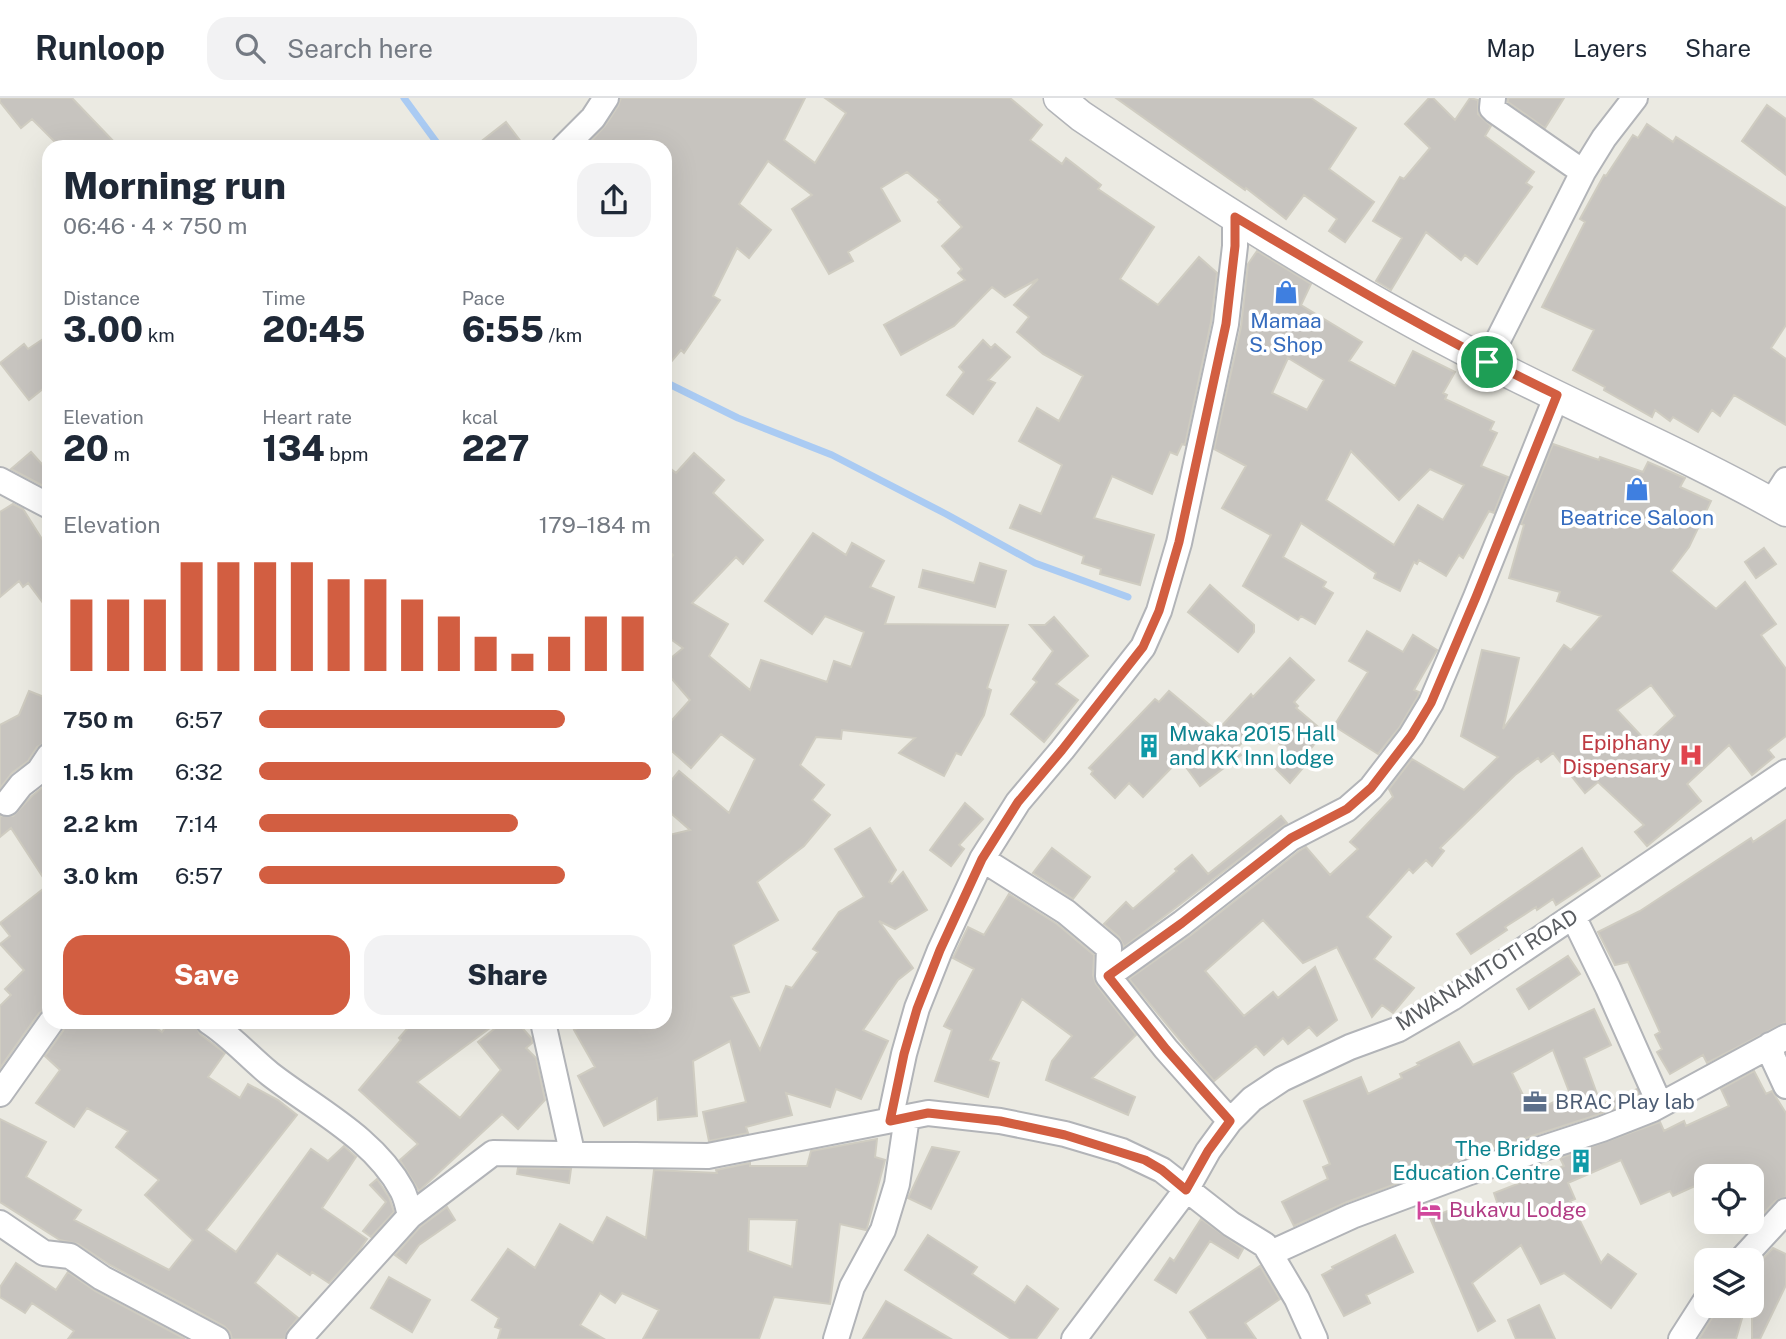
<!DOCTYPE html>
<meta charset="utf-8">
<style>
body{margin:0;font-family:"Public Sans",sans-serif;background:#f2f2f3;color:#1f2937;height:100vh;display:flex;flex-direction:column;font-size:26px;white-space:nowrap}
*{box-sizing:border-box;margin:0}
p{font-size:23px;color:#747a83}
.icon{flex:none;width:38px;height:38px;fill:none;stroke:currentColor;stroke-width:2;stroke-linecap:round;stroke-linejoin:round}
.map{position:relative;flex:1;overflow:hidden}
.panel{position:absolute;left:42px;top:42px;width:630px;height:889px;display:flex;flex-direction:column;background:#fff;border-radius:21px;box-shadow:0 7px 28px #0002}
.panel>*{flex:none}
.tools{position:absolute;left:1694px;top:1066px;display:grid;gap:14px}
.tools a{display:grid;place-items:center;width:70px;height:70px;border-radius:14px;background:#fff;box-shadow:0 7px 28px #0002;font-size:35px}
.pin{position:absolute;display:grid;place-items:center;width:60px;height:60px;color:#fff;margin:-30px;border:4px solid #fff;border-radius:50%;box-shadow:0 2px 7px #0007}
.round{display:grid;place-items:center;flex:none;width:74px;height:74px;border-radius:21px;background:#f2f2f3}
.headline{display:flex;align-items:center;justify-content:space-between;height:119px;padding:0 21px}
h1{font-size:38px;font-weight:800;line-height:52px}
.stats{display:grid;grid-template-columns:repeat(3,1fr);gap:10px;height:119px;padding:7px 21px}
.stats div{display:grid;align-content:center}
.stats b{font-size:35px;font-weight:800}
.stats small{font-size:19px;font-weight:400}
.stats p{font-size:19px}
.chart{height:196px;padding:14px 21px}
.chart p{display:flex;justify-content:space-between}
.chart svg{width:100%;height:126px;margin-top:7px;stroke:#d25e41;stroke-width:6}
.button{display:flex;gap:14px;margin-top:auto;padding:14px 21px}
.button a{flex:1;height:80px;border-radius:21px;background:#d25e41;color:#fff;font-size:28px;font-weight:800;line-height:80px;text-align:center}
.button a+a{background:#f2f2f3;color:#1f2937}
ul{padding:0 21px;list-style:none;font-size:23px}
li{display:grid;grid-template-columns:112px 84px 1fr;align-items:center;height:52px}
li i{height:18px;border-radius:9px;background:#d25e41}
header{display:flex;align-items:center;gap:42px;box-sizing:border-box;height:98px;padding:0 35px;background:#fff;border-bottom:2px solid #e0e1e3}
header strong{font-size:33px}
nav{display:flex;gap:38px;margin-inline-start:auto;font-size:24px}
.search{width:490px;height:63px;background:#f2f2f3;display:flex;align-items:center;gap:18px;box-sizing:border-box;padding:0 24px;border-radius:21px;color:#747a83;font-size:26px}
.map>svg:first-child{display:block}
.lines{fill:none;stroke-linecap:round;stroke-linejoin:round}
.stream{stroke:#aacbf3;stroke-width:7}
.building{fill:#c7c4bf;stroke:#cfccc1;stroke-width:2;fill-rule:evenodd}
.minor-casing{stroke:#b2b4b8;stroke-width:28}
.tertiary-casing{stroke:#b2b4b8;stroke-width:33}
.minor{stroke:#fff;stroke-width:24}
.tertiary{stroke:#fff;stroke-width:30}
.route-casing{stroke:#fff;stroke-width:14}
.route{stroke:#d25e41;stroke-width:9}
.labels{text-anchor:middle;stroke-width:7;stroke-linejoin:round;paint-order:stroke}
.shop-label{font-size:21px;fill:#366cbe;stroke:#fff}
.culture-label{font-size:21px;fill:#0d838f;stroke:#fff;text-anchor:start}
.health-label{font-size:21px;fill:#be3a42;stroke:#fff;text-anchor:end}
.street-label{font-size:21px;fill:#5a5d61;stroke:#fff}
.service-label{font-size:21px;fill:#4e5e75;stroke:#fff;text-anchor:start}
.hotel-label{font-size:21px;fill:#b23c85;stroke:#fff;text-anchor:start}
</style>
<header>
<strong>Runloop</strong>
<div class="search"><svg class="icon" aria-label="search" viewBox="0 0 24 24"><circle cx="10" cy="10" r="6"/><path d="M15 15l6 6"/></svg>Search here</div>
<nav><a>Map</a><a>Layers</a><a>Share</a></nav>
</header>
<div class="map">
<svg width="1786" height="1241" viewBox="0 0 1786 1241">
<rect width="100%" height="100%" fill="#ebeae2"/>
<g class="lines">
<!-- stream -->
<path class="stream" d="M404,0L440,49
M665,284L738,320L832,357L946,416L1035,465L1128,499"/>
</g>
<!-- building -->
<path class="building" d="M0,0H72L119,49H60L32,21L21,30L0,4Z
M621,0H805L784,42L815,65L846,15L825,0H1010L1042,27L1030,42L1062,66L1066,60L1101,87L1098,91L1154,129L1120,181L1158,207L1199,159L1217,175L1211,224L1185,347L1182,346L1177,357L1170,354L1152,396L1112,378L1094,420L1154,437L1140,487L1100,476L1101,471L1082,465L1084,458L1010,430L1020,407L1041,416L1062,367L1019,343L1037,310L1059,323L1083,278L1043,256L1017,234L1029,219L1014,207L1038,181L1005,199L992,189L954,228L901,257L884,227L965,182L958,175L962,171L942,148L962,129L938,104L940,102L907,74L881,90L900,123L848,154L853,163L829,176L792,111L812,97L768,63L739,106L771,132L749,160L737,150L713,198L720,202L684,255L681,252L665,271V49H603L592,42L605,28L618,8Z
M1116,0H1311L1356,30L1329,71L1374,104L1345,144L1329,133L1337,121L1304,97L1286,121L1246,90L1245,92Z
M1429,0H1433L1455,22L1470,0L1478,2V16L1491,28L1485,38L1534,74L1526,85L1532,89L1477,166L1465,157L1461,162L1426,134L1391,192L1376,183L1402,140L1373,123L1400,79L1404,81L1430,50L1405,26Z
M1508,0H1564L1545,30L1508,4Z
M1767,7L1786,21V77L1742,43Z
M506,24L525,49H474Z
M1647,26L1673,44L1676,39L1786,110V227L1771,250L1786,261V327L1734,297L1720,318L1712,312L1698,334L1673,319L1670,323L1655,312L1652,319L1604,292L1605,289L1573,272L1594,232L1542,209L1585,124L1580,121L1604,77L1606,78L1633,37L1638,40Z
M1257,153L1311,186L1301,207L1362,244L1349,263L1395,288L1413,253L1455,274L1443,295L1447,297L1445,301L1494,324L1490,332L1497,335L1481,368L1508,379L1494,415L1489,413L1463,460L1459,457L1446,478L1419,462L1417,466L1414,464L1400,493L1374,480L1376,475L1301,425L1283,459L1326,484L1323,489L1333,495L1315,526L1301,518L1298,522L1243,488L1271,437L1222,410L1246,368L1214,351L1241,229L1248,166ZM1288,260L1324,282L1307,312L1272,295ZM1351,353L1399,402L1430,371L1464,387L1443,422L1418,407L1394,447L1326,402Z
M49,237V286L29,302L0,265L24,246L28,251Z
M983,242L991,250L995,246L1010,259L988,282L995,285L973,316L947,297L964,274L959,269Z
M1553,346L1599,362L1600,359L1643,374L1648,364L1685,380L1680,389L1711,403L1689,449L1671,473L1716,511L1745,484L1776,526L1761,537L1786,571V638L1768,652L1774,659L1752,677L1729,647L1687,686L1701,703L1647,748L1635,734L1644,727L1598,684L1585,695L1553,655L1541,664L1538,660L1515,677L1440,750L1444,753L1432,768L1426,762L1413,775L1409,771L1367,819L1391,839L1374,861L1414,890L1393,915L1382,907L1372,919L1337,849L1303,865L1263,822L1205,873L1244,918L1273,894L1278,900L1315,869L1337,922L1317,938L1309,929L1288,946L1283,940L1264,957L1256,948L1214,983L1129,881L1191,837L1299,753L1306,749L1330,777L1358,751L1350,744L1393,699L1389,691L1412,661L1464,692L1498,659L1461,638L1482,552L1519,560L1503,631L1564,547L1571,552L1601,518L1557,503L1560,494L1509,480L1524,427L1521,426ZM1651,587L1675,618L1647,644L1617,612Z
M31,354L49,374V391L11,371Z
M694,355L724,382L713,395L763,442L743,466L736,459L692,505L728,526L709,558L750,592L761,562L827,584L834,563L851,569L864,534L825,518L812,536L765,503L813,435L846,457L852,445L884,463L870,489L894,499L885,526L1008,527L987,590L991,592L984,617L961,657L956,655L944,678L899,655L915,640L842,632L841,641L816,639L800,667L824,687L812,702L830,717L804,748L757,784L778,822L733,847L749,894L731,899L760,952L786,888L792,890L818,854L813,851L839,814L864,799L835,751L870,730L896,772L889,784L892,786L903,774L927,812L895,831L879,823L913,870L898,882L863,932L888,943L861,1001L836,991L830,1009L786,995L792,1017L746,1029L748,1035L709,1043L703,1014L746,1004L730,943L693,963L697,1018L658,1022L657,1000L604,1028L578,978L595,969L574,932L589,924H665V738L690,732L665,710V690L679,673L729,715L755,661L721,636L691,670L665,647V630L690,602L665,573V565L683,550L665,537V468L673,457L665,449V366L676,375Z
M13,406L23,411L49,452V513L28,485L23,489L19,483L0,499V414Z
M1764,450L1776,466L1756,480L1745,464Z
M980,465L1006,473L995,509L919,489L923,472L974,485Z
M1210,487L1254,527V534L1238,554L1188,514Z
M1054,519L1088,558L1056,586L1078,602L1044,644L1011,616L1037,584L1033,581L1053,553L1030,527H1045Z
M1367,533L1403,554L1413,537L1437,552L1414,592L1419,594L1418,598L1399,630L1378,656L1334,628L1368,574L1349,563Z
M1290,560L1314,582L1294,604L1298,608L1296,610L1324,634L1309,653L1314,657L1290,685L1272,667L1286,652L1259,626L1236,651L1241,657L1200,688L1180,661L1143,699L1129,685L1115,700L1091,676L1093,673L1089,670L1155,601L1159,604L1169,593L1217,633L1251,596L1253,599Z
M29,593L49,601V643L37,649L28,663L12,675L0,690V627L19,617Z
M49,684V910L39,915L0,970V908L11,897L5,891L24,872L0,846L10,838L0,825L48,787L11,730L0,739V718H13L32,698Z
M965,705L983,721L959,747L964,751L951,768L930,752Z
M1281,718L1287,725L1124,849L1119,839L1104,826L1126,804L1133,811L1177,773L1175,771L1192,757L1208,776Z
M1786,722V924L1707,965L1703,957L1670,976L1657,954L1662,951L1655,937L1660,934L1628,864L1615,867L1598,834L1640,813L1751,740L1753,744Z
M1052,750L1090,779L1073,801L1033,775Z
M1582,750L1600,778L1556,807L1553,801L1537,812L1536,809L1505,829L1507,832L1471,856L1457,836Z
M1009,796L1057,826L1094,857L1093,877L1096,886L1136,937L1092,980L1135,999L1128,1017L1046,982L1052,963L1072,938L1022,901L990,962L999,965L988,999L935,983L952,932L944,928L974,871L953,860L968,829L984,837Z
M1568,858L1580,876L1529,911L1517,891Z
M1594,911L1611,947L1584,960L1601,1007L1637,991L1641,1000L1597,1017L1495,1050L1492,1043L1455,1064L1347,1104L1294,1128L1282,1104L1328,1081L1323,1069L1330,1066L1304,1003L1361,979L1368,996L1402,980L1400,976L1419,967L1417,965L1459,944L1473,967ZM1553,952L1570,996L1532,1015L1512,975Z
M66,924H148L162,934L169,924H194L200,936L225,955L208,979L240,1000L248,986L278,1002L297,1017L206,1132L236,1154L311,1051L328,1063L344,1048L356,1059L322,1110L367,1141L358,1154L329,1185L312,1174L310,1177L277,1155L255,1185L298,1220L288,1232L285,1241H232L230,1234L224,1228L110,1167L78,1146L60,1142L0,1104V1021L46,1044L26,1079L81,1112L74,1122L169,1172L193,1142L145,1097L159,1082L116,1049L128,1033L87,1010L74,1029L36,1005L60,972L45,958L63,933Z
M413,924H498L417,984L460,1020L501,972L478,944L503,924H517L532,941V945L526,950L536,960L545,1002L518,1031L502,1016L419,1093L400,1062L418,1046L359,992L401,942L399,940Z
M1754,973L1766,996L1772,993L1786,1015V1099L1775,1103L1752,1128V1078H1706V1083L1673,1098L1670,1093L1641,1106L1621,1062L1570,1084L1568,1085L1575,1101L1570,1103L1601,1165L1608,1156L1636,1176L1611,1210L1564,1175L1541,1186L1521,1147L1472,1185L1495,1223L1478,1233L1430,1120L1460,1108L1465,1119L1498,1107L1494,1095L1564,1068L1560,1060L1660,1024L1664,1033L1684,1023L1686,1028L1729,1008L1721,991Z
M877,1041L875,1059L885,1062L867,1130L866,1132L840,1126L830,1206L774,1199L759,1241H643L659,1212L622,1195L615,1205L600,1195L580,1227L604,1241H498L501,1231L495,1229L499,1220L472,1202L508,1151L535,1170L560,1126L593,1145L607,1119L646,1140L654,1072L717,1075L716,1072L750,1065V1068H807L811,1053ZM749,1121L797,1122L792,1169L748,1153Z
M932,1049L959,1054L931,1111L908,1100Z
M518,1070L571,1071L569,1085L517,1076Z
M377,1081L389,1099L394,1114L371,1139L363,1133L386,1104L370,1087Z
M447,1109L455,1122L419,1147L406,1165L395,1157L420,1129Z
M1201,1121L1243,1151L1238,1160L1210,1143L1176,1195L1155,1182L1170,1160L1174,1163Z
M928,1137L977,1169L972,1176L1015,1205L1027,1188L1058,1211L1036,1241H1011L905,1172Z
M1395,1137L1413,1174L1366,1197L1370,1205L1344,1218L1322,1177L1333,1171L1332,1169Z
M1773,1150L1786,1156V1187L1760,1241H1752V1172Z
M16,1165L56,1192L68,1174L95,1193L185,1241H68L74,1233L32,1205L25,1215L0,1199V1189Z
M1260,1168L1280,1201L1245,1225L1256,1241H1208L1190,1214Z
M389,1179L430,1202L412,1234L371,1210Z
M886,1203L951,1241H863Z
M1539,1207L1555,1241H1516L1508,1222Z
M1718,1210L1743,1217L1736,1241H1699Z"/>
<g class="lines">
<!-- minor casing -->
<g class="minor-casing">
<path id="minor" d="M1493,0L1492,10L1495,13L1583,74
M564,49L593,20L606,0
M1487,264L1583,74L1604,40L1635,0
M0,382L49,408
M1772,404L1786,382
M7,705L21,687L39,673L49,658
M982,761L1066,814L1109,850L1108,878L1166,951L1230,1023
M1573,818L1608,890L1660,1007
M1108,878L1182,825L1291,740L1347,711L1371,690L1411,638L1431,605L1476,499L1557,297
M209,924C232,939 249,959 270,976C315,1011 374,1040 402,1092C406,1099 408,1109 410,1118
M543,924L572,1054
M1770,947L1773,960L1786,988
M0,996L51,924
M890,1022L904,956L917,910L940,852L982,761L1018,704L1062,652L1143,549L1159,513L1179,445L1226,226L1235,148V119
M0,1125L44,1155L70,1158L102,1180L217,1241
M1271,1155L1352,1118L1470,1074L1602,1031L1653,1011L1786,939
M1741,1162L1786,1113
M299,1241L410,1118L493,1055L708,1058L928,1015L1000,1023L1065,1036L1122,1053L1162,1072L1231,1126L1265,1147L1297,1201L1315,1241
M836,1241L852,1189L883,1132L897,1086L907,1019
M1074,1241L1186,1092L1208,1053L1230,1023L1252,1001L1282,981L1350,949L1399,931L1452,900L1786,674
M1681,1241L1706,1202"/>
</g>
<!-- tertiary casing -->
<g class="tertiary-casing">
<path id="tertiary" d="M1059,0L1081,18C1212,106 1347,193 1488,264C1587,315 1689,358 1786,413"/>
</g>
<!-- minor -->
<use href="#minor" class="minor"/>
<!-- tertiary -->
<use href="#tertiary" class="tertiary"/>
</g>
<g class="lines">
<!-- route casing -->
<g class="route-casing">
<path id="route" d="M1235,119C1341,182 1446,244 1557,297L1476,499L1431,605L1411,638L1371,690L1347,711L1291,740L1182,825L1108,878L1166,951L1230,1023L1208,1053L1186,1092L1162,1072L1145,1062L1065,1037L1000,1023L928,1015L890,1023L904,956L917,911L940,852L982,761L1018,704L1062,652L1143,549L1159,513L1179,444L1226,226L1235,148Z"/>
</g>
<!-- route -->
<use href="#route" class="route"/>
</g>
<!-- icons -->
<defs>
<g id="shop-bare" transform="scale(1.89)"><path d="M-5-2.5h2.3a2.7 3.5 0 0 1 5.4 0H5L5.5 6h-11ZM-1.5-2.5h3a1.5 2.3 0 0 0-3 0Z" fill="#3f7fe0" stroke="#fff" stroke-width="2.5" paint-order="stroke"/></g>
<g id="building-bare" transform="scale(1.89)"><path d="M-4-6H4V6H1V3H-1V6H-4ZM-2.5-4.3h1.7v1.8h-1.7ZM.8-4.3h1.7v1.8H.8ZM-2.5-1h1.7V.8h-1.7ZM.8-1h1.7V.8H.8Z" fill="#0f9aa8" stroke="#fff" stroke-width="2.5" paint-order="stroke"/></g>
<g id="hospital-bare" transform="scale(1.89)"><path d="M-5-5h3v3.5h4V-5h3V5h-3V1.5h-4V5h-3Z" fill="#e0444e" stroke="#fff" stroke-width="2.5" paint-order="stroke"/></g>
<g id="office-bare" transform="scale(1.89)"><path d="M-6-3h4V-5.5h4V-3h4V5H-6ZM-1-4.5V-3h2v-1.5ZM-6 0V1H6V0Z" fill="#5c6f8a" stroke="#fff" stroke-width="2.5" paint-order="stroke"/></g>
<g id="hotel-bare" transform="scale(1.89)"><path d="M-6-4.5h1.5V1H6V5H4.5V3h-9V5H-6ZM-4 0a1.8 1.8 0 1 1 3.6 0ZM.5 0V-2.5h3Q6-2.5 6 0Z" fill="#d1479c" stroke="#fff" stroke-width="2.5" paint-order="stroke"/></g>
</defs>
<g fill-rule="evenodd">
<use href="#shop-bare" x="1286" y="194"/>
<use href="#shop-bare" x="1637" y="391"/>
<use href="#building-bare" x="1149" y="648"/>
<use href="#hospital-bare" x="1691" y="657"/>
<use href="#office-bare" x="1535" y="1004"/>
<use href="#building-bare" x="1581" y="1063"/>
<use href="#hotel-bare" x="1429" y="1112"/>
</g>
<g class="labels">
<!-- shop labels -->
<g class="shop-label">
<text x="1286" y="230">Mamaa<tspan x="1286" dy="24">S. Shop</tspan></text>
<text x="1637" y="427">Beatrice Saloon</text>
</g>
<!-- culture labels -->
<g class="culture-label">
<text x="1169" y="643">Mwaka 2015 Hall<tspan x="1169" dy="24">and KK Inn lodge</tspan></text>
<text x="1561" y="1058" text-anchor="end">The Bridge<tspan x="1561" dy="24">Education Centre</tspan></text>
</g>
<!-- health labels -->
<g class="health-label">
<text x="1671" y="652">Epiphany<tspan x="1671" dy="24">Dispensary</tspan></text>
</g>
<!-- street labels -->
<g class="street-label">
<text transform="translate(1487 872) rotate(-32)" y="7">MWANAMTOTI ROAD</text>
</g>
<!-- service labels -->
<g class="service-label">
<text x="1555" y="1011">BRAC Play lab</text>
</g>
<!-- hotel labels -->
<g class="hotel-label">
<text x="1449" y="1119">Bukavu Lodge</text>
</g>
</g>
</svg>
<div class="tools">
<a><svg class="icon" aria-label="locate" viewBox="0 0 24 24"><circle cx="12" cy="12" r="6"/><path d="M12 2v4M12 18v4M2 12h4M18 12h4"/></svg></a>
<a><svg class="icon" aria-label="layers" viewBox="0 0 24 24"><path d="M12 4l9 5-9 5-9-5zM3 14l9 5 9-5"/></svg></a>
</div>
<div class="pin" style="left:1487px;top:264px;background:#1e9e55"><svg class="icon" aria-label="arrive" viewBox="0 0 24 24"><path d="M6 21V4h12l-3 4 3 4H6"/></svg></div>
<section class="panel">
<div class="headline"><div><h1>Morning run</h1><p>06:46 · 4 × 750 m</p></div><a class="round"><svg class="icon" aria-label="share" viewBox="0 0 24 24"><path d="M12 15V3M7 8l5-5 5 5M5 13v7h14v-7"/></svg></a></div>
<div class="stats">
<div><p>Distance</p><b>3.00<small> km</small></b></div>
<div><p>Time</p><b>20:45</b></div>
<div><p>Pace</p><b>6:55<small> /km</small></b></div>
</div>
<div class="stats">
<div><p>Elevation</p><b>20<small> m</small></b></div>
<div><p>Heart rate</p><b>134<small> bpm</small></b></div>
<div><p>kcal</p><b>227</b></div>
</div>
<div class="chart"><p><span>Elevation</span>179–184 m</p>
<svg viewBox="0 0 160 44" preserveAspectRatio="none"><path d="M5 44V19M15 44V19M25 44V19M35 44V6M45 44V6M55 44V6M65 44V6M75 44V12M85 44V12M95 44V19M105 44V25M115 44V32M125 44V38M135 44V32M145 44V25M155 44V25"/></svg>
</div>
<ul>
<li><b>750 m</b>6:57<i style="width:78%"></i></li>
<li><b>1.5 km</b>6:32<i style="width:100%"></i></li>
<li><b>2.2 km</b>7:14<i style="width:66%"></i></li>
<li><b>3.0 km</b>6:57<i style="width:78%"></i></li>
</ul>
<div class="button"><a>Save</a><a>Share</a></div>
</section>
</div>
